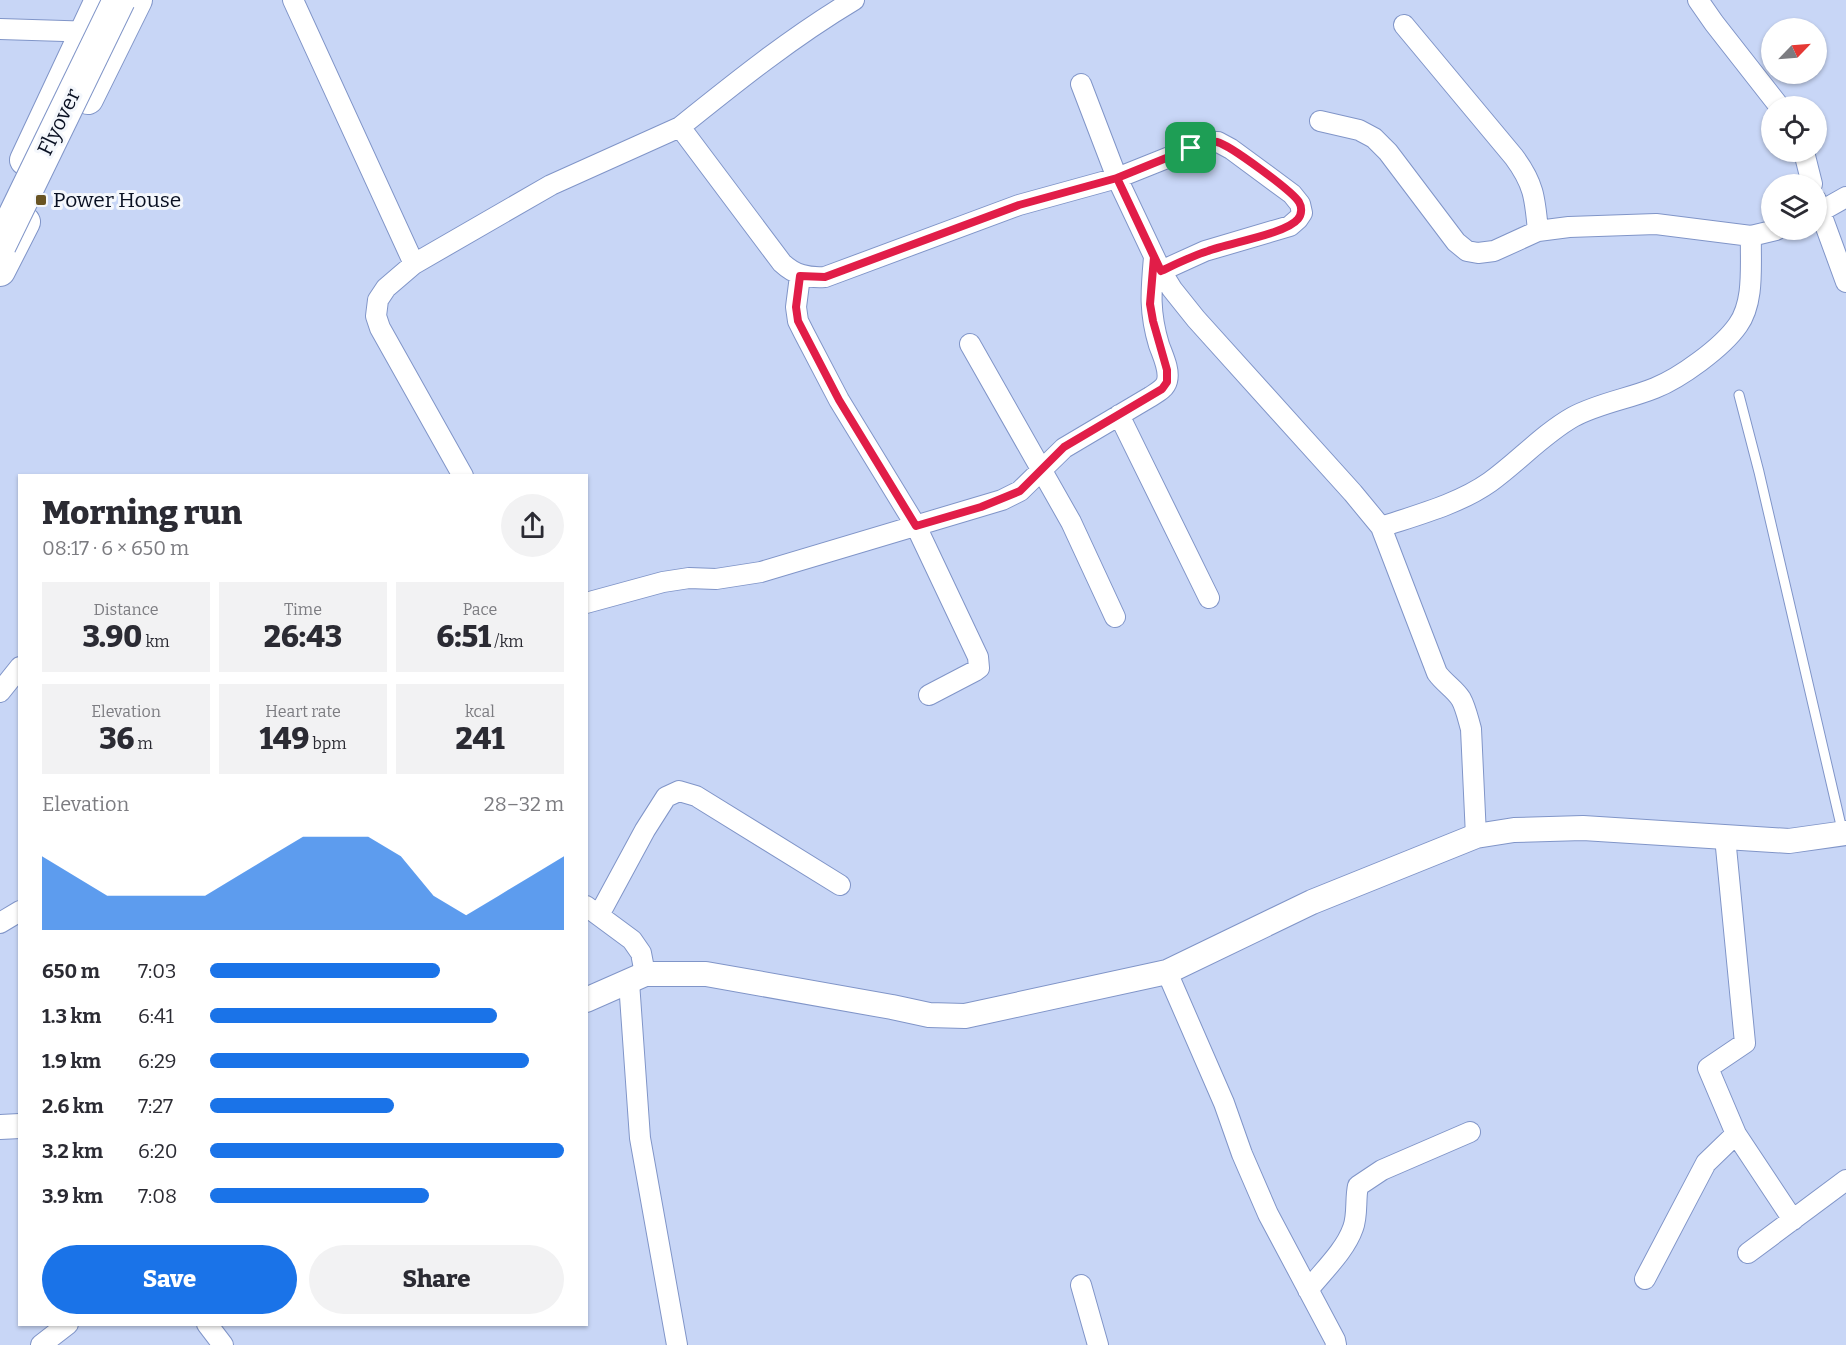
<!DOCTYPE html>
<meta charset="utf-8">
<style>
body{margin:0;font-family:Bitter,serif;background:#f2f2f3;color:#2b2b33;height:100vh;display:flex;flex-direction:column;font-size:22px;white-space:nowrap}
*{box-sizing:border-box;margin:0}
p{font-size:20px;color:#7c7c81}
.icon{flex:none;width:33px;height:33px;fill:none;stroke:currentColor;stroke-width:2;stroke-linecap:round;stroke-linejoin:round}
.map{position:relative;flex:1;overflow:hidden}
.side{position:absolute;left:18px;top:474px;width:570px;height:852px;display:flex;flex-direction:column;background:#fff;border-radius:0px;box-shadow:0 2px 4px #0004}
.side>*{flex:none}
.needle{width:39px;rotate:65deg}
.fabs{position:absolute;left:1761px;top:18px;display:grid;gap:12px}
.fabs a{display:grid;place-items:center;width:66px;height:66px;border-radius:50%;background:#fff;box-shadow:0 2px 4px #0004;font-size:30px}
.pin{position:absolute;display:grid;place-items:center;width:51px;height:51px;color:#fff;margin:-26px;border-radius:12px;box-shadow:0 3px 9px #0006}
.round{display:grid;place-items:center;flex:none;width:63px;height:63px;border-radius:32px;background:#f2f2f3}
.head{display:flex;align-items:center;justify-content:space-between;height:102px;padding:0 24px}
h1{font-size:33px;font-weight:800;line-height:45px}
.metrics{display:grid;grid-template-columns:repeat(3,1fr);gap:9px;height:102px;padding:6px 24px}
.metrics div{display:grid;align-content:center;border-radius:0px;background:#f2f2f3;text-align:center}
.metrics b{font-size:30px;font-weight:800}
.metrics small{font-size:16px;font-weight:400}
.metrics p{font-size:16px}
.chart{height:168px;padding:12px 24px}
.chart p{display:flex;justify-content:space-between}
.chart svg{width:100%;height:108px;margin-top:6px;fill:#1a73e8;opacity:.7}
.button{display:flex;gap:12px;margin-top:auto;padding:12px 24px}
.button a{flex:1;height:69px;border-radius:36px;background:#1a73e8;color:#fff;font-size:24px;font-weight:800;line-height:69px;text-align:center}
.button a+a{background:#f2f2f3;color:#2b2b33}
ul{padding:0 24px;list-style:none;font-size:20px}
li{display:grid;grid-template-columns:96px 72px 1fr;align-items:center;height:45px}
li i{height:15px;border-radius:8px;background:#1a73e8}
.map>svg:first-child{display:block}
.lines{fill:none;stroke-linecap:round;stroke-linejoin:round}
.service-casing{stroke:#8095c8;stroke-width:11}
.minor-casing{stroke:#8095c8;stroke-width:22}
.tertiary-casing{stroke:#8095c8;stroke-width:26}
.primary-casing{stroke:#8095c8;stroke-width:32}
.service{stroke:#fff;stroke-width:9}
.minor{stroke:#fff;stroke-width:20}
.tertiary{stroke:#fff;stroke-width:24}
.primary{stroke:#fff;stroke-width:30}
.trunk-bridge-casing{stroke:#8095c8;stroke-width:34;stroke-linecap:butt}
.trunk-bridge{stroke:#fff;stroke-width:32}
.route-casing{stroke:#fff;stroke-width:12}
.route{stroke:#e11d48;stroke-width:8}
.poi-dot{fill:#695423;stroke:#f4f7fc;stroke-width:2}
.labels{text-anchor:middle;stroke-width:6;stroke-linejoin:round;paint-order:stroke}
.street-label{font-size:21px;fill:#091022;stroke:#f4f7fc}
.poi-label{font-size:21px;fill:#091022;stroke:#f4f7fc;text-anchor:start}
</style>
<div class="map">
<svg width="1846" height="1345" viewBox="0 0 1846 1345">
<rect width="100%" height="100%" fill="#c8d6f6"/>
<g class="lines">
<!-- service casing -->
<g class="service-casing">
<path id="service" d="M1739,395L1759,472L1843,834"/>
</g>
<!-- minor casing -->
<g class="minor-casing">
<path id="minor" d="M293,0L414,264
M1698,0L1714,23L1779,106
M1404,25L1514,157C1534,184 1535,198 1538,231
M0,29L96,32
M1081,84L1117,178L1207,142H1218L1231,149L1292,194L1300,204L1302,213L1298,219L1290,226L1205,251L1161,271
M1320,121L1359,130L1374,138L1388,152L1456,242L1467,251L1478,253L1494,251L1538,231L1569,227L1656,224L1751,236L1776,230
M680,127C736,82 792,37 854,0
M1804,152L1812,184
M1816,200L1846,282
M1816,214L1846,197
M800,276L796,307L798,321L804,333L839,400L916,526L978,657L979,668L975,671L929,695
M970,344L1071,522L1115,617
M1119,415L1209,598
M463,476L380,328L376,316L378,300L386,288L414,264L551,185L680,127L782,263C795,275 807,278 825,277L1019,205L1117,178L1161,271L1172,289L1196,319L1353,493L1381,527L1437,673C1444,683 1455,689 1461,699C1466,708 1468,719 1471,729L1476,836
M1381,527C1417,515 1459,504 1490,482C1519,461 1543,434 1573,417C1599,403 1628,399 1655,388C1680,378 1722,348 1738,325C1755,301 1750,264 1751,236
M586,603L663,582L689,578L716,579L761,572L1002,500L1020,491L1064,448L1150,397C1156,393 1165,389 1167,381C1170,370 1163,356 1159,345C1149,312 1151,291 1154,257
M0,692L20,667
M1725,837L1745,1043L1708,1068L1736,1134L1793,1220
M586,906L632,940L641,953L645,974
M599,915L645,830L666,797L679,791L696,796L840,885
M0,923L20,911
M1167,972L1224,1103L1242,1154L1268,1214L1335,1340L1336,1345
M629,982L640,1138L677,1345
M1748,1253L1846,1180
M1645,1279L1706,1163L1736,1134
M1081,1285L1098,1345
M1308,1290C1323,1271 1345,1251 1353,1228C1358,1215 1355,1199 1358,1186L1382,1170L1470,1132
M207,1324L223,1345
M41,1345L68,1324"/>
</g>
<!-- tertiary casing -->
<g class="tertiary-casing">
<path id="tertiary" d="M586,1000L645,974H706L892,1007L929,1015L965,1016L1167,972L1312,902L1476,836L1514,830L1583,828L1789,841L1846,833
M0,1127L20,1126"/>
</g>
<!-- primary casing -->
<g class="primary-casing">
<path id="primary" d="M88,99L137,0
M25,160L100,0
M0,271L25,222"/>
</g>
<!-- service -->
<use href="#service" class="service"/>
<!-- minor -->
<use href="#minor" class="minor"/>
<!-- tertiary -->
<use href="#tertiary" class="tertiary"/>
<!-- primary -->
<use href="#primary" class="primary"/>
<!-- trunk-bridge casing -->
<g class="trunk-bridge-casing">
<path id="trunk-bridge" d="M0,245L119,0"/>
</g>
<!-- trunk-bridge -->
<use href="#trunk-bridge" class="trunk-bridge"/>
</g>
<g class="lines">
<!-- route casing -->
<g class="route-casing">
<path id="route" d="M1191,148L1117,178L1154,257L1150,304L1153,321L1167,370V382L1162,389L1064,447L1020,491L981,507L916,526L839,400L798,321L796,307L800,276L825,277L1019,205L1117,178L1161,271C1176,264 1192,256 1208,251C1228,243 1286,234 1298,219C1302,214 1302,207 1299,202C1292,191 1230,145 1217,142C1208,140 1199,145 1191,148"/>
</g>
<!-- route -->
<use href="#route" class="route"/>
</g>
<!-- markers -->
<rect class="poi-dot" x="35" y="194" width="12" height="12" rx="3"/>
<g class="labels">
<!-- street labels -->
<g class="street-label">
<text transform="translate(59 122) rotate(-64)" y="7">Flyover</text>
</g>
<!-- poi labels -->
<g class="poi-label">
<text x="53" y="207">Power House</text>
</g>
</g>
</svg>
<div class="fabs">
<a><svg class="needle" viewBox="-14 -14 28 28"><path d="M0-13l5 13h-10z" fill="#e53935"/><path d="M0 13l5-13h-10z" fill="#7c7c81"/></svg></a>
<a><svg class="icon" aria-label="locate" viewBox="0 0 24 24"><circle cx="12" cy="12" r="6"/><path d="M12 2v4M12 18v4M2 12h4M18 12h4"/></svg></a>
<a><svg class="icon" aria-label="layers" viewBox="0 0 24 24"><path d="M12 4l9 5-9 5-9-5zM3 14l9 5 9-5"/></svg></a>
</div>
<div class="pin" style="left:1191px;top:148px;background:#1e9e55"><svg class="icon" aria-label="arrive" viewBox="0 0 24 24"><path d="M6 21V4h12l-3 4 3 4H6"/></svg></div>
<section class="side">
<div class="head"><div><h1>Morning run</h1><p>08:17 · 6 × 650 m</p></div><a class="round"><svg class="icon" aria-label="share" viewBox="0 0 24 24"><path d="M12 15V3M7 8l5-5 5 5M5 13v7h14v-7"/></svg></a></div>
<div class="metrics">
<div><p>Distance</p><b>3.90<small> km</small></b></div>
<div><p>Time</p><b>26:43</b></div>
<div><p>Pace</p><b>6:51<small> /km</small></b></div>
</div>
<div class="metrics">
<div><p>Elevation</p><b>36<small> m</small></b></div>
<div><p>Heart rate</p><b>149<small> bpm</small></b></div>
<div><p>kcal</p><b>241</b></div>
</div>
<div class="chart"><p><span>Elevation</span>28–32 m</p>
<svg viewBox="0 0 160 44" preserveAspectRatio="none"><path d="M0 44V14L10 22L20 30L30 30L40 30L50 30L60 22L70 14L80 6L90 6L100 6L110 14L120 30L130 38L140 30L150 22L160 14V44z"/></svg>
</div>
<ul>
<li><b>650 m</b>7:03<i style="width:65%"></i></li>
<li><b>1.3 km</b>6:41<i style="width:81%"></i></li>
<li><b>1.9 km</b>6:29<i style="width:90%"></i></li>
<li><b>2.6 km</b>7:27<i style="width:52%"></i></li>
<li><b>3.2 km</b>6:20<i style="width:100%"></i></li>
<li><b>3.9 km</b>7:08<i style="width:62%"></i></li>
</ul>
<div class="button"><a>Save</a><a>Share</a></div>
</section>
</div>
